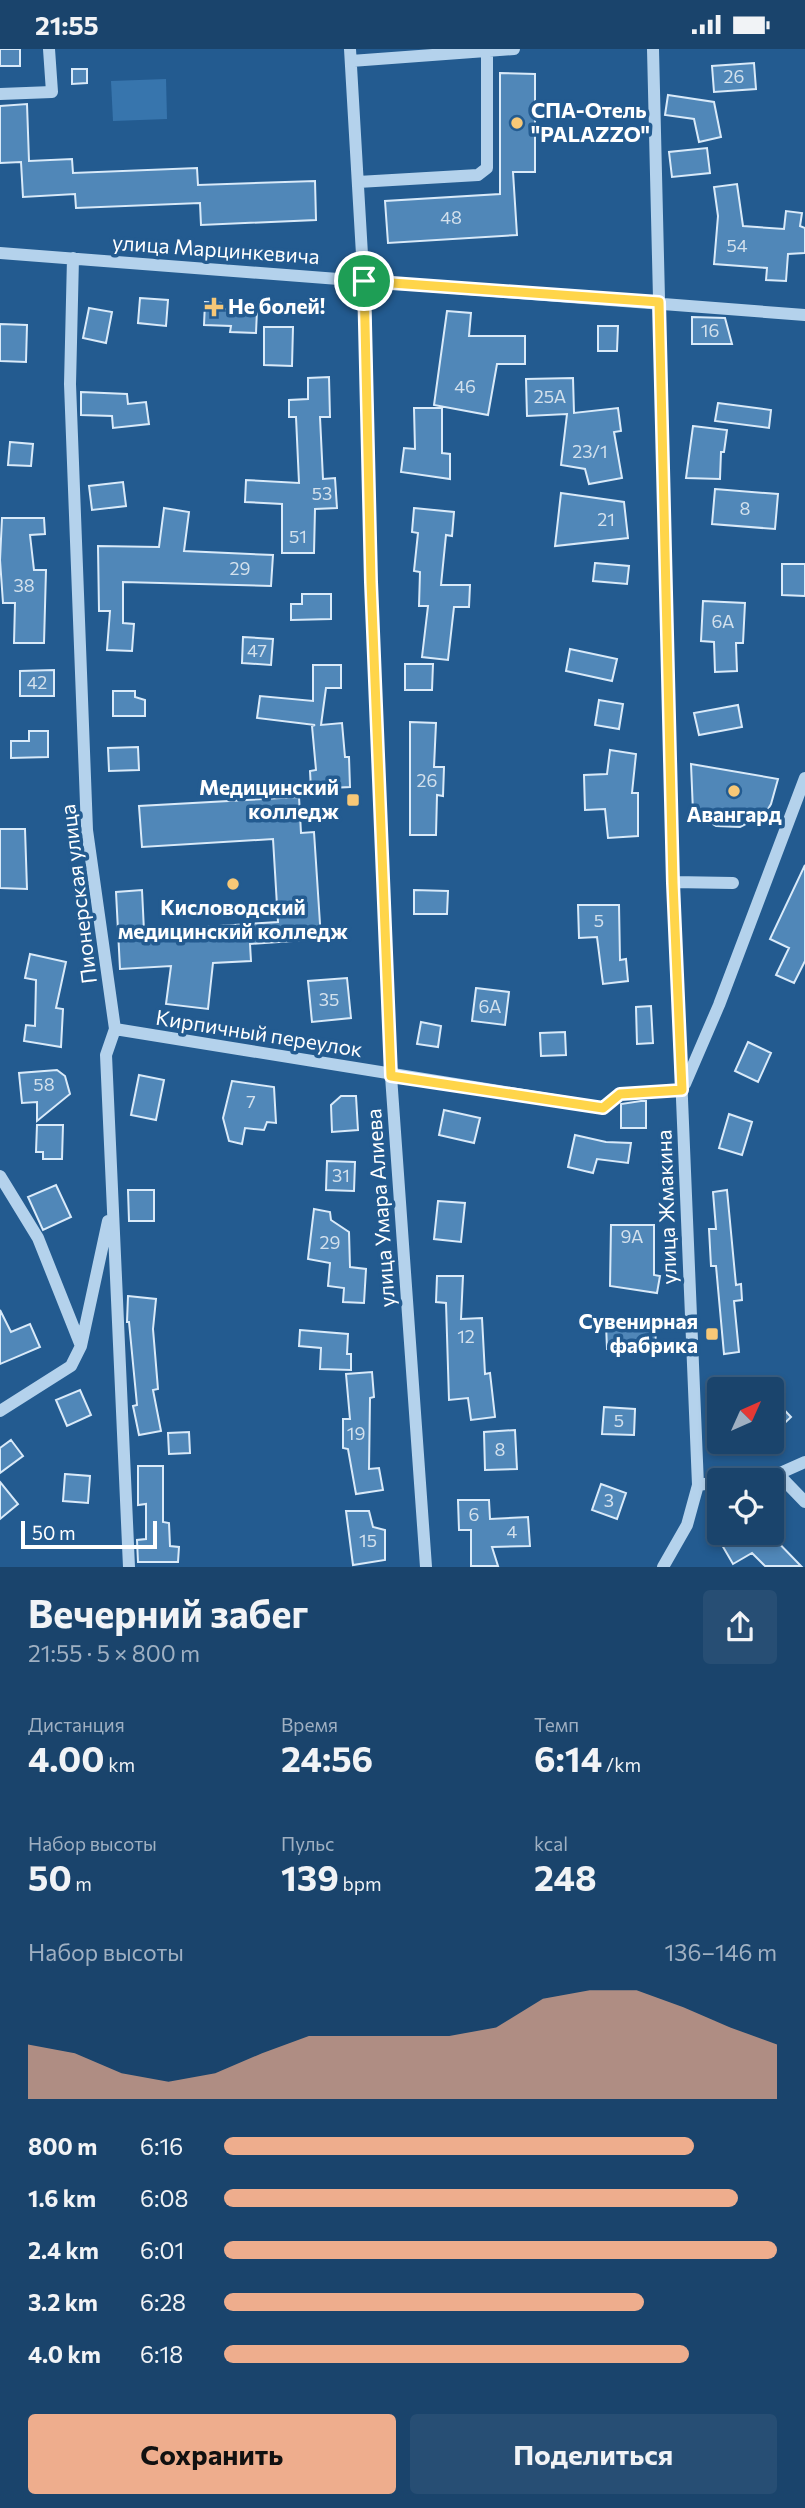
<!DOCTYPE html>
<html lang="ru">
<meta charset="utf-8">
<style>
body{margin:0;font-family:Commissioner,sans-serif;background:#274e74;color:#f1f3f6;height:100vh;display:flex;flex-direction:column;font-size:26px;white-space:nowrap}
*{box-sizing:border-box;margin:0}
p{font-size:23px;color:#9fb0c2}
.icon{flex:none;width:38px;height:38px;fill:none;stroke:currentColor;stroke-width:2;stroke-linecap:round;stroke-linejoin:round}
.map{position:relative;height:1518px;overflow:hidden}
.drawer{display:flex;flex-direction:column;background:#1a446c;flex:1}
.drawer>*{flex:none}
.needle{width:46px;rotate:45deg}
.buttons{position:absolute;left:707px;top:1328px;display:grid;gap:14px}
.buttons a{display:grid;place-items:center;width:77px;height:77px;border-radius:7px;background:#1a446c;box-shadow:0 4px 10px #0003,0 0 0 2px #385c7f;font-size:35px}
.scale{position:absolute;left:21px;bottom:18px;width:136px;box-sizing:border-box;padding-left:7px;border:4px solid #fff;border-top:0;font-size:19px;line-height:24px;white-space:nowrap;color:#fff;-webkit-text-stroke:5px #235b90;paint-order:stroke}
.pin{position:absolute;display:grid;place-items:center;width:60px;height:60px;color:#fff;margin:-30px;border:4px solid #fff;border-radius:50%;box-shadow:0 2px 7px #0007}
.round{display:grid;place-items:center;flex:none;width:74px;height:74px;border-radius:7px;background:#274e74}
.summary{display:flex;align-items:center;justify-content:space-between;height:119px;padding:0 28px}
h1{font-size:38px;font-weight:700;line-height:52px}
.metrics{display:grid;grid-template-columns:repeat(3,1fr);gap:10px;height:119px;padding:7px 28px}
.metrics div{display:grid;align-content:center}
.metrics b{font-size:35px;font-weight:700}
.metrics small{font-size:19px;font-weight:400}
.metrics p{font-size:19px}
.chart{height:196px;padding:14px 28px}
.chart p{display:flex;justify-content:space-between}
.chart svg{width:100%;height:126px;margin-top:7px;fill:#eead8d;opacity:.7}
.action{display:flex;gap:14px;margin-top:auto;padding:14px 28px}
.action a{flex:1;height:80px;border-radius:7px;background:#eead8d;color:#111;font-size:28px;font-weight:700;line-height:80px;text-align:center}
.action a+a{background:#274e74;color:#f1f3f6}
ul{padding:0 28px;list-style:none;font-size:23px}
li{display:grid;grid-template-columns:112px 84px 1fr;align-items:center;height:52px}
li i{height:18px;border-radius:9px;background:#eead8d}
.status{display:flex;justify-content:space-between;align-items:center;height:49px;padding:0 35px;background:#1a446c;direction:ltr}
.status svg{height:19px;fill:currentColor}
.map>svg:first-child{display:block}
.green{fill:#3775ad}
.building{fill:#5087b8;stroke:#d9eaf9;stroke-width:2}
.lines{fill:none;stroke-linecap:round;stroke-linejoin:round}
.minor{stroke:#b4d2ec;stroke-width:12}
.route-casing{stroke:#fff;stroke-width:14}
.route{stroke:#ffd54a;stroke-width:9}
.poi-dot{fill:#f7c877;stroke:#235b90;stroke-width:2.5}
.labels{text-anchor:middle;stroke-width:7;stroke-linejoin:round;paint-order:stroke}
.number-label{font-size:18px;fill:#d3e1ed}
.poi-label{font-size:21px;font-weight:bold;fill:#fff;stroke:#235b90;text-anchor:start}
.street-label{font-size:21px;fill:#fff;stroke:#235b90}
</style>
<div class="status"><b>21:55</b><svg viewBox="0 0 49 12"><path d="M0 12V9h3v3zM5 12V6h3v6zM10 12V3h3v9zM15 12V0h3v12zM26 1h20v11H26zM47 4h2v5h-2z"/></svg></div>
<div class="map">
<svg width="805" height="1518" viewBox="0 0 805 1518">
<rect width="100%" height="100%" fill="#235b90"/>
<!-- green -->
<path class="green" d="M166,30L167,70L113,72L111,32Z"/>
<!-- building -->
<path class="building" d="M0,0H20V17H0Z
M754,14L756,40L714,43L712,17Z
M72,20H87V34L72,35Z
M500,24L535,25V123H513L517,186L388,194L385,152L500,145Z
M668,46L714,53L721,88L699,93L694,70L665,66Z
M27,55L29,112L72,110L73,124L197,119L198,136L315,132L316,171L201,176L200,154L76,159L75,145L23,148L21,113L0,114V57Z
M707,99L710,124L672,128L669,103Z
M737,135L743,177L784,180L786,162L802,164L800,177L805,179V204L788,205L786,232L766,231L767,219L714,215L718,167L714,138Z
M140,249L168,251L166,277L138,274Z
M205,253L221,254V260L257,261L256,284L230,283L231,277L204,276Z
M89,259L112,263L106,294L83,289Z
M447,262L471,264L469,287H525V315H497L488,366L434,356Z
M692,268L725,269L732,295H692Z
M0,275L27,276L26,313L0,312Z
M598,277H618L617,302H598Z
M264,278H293L292,317L264,316Z
M329,328L330,368H320L323,430L335,429L337,459L315,460L314,504H282V455L245,453L246,431L299,434L296,368H289V351L308,350V329Z
M573,329L574,364L618,359L621,382L614,383L622,429L589,435L585,420L561,416L567,365L527,367L526,330Z
M81,343L127,345L128,355L146,353L149,375L113,379L112,367L81,366Z
M718,354L771,361L769,379L715,372Z
M414,359H442V404L450,405V430L401,423L404,399L415,400Z
M693,377L727,381L724,403H721L720,430L686,429Z
M10,393L33,395L31,417L8,416Z
M123,433L126,457L92,461L89,437Z
M715,440L778,445L775,480L712,475Z
M561,444L624,453L628,489L555,497Z
M164,459L189,463L184,502L273,506L271,537L123,533V574L134,575L132,602L107,601L110,562H99L98,497L159,498Z
M414,459L454,463L452,487L446,486L441,536H470L469,558H454L448,611L422,608L428,557H419L420,523L414,522L418,484L412,483Z
M2,469H44L45,485L30,486L34,521H46L44,594H14L15,554H3L0,511Z
M595,514L629,517L627,535L593,532Z
M782,515H805V547L782,546Z
M302,545H331V570L291,571V555H302Z
M703,552L745,554L743,594H736L737,622L715,623L714,593L701,592Z
M243,588L273,590L271,616L242,614Z
M570,600L617,610L612,632L566,622Z
M405,615H433L432,641H405Z
M313,616H341V639H326L321,676L342,674L345,708H349L350,738L311,740L310,722L316,721L312,677L315,676L257,669L260,647L313,652Z
M54,621V647H20V622Z
M113,642H135V648L145,651V667H113Z
M599,651L623,655L619,680L595,676Z
M738,656L742,678L699,686L694,664Z
M410,673L436,674L434,718H444L443,747L437,746L436,786H410Z
M29,682H48V708L11,709V692H29Z
M138,698L139,721L109,722L108,699Z
M610,701L636,705L632,744H638V787L608,789L605,760L585,761L584,726L607,725Z
M691,715L778,730L771,755L765,765L740,778L716,777L693,763Z
M299,748L301,784L314,783L321,890L250,895L251,912L213,914L208,960L166,955L171,917L120,920L116,843L142,841L144,882L278,873L273,790L142,798L139,757Z
M0,780H25L27,840L0,839Z
M805,816V912L794,934L776,926L789,899L770,890Z
M414,841L448,842L447,865H414Z
M578,856H619L620,911L626,910L628,932L603,935L597,888L579,889Z
M30,905L66,913L56,959L63,960L61,998L24,992L26,976L35,977L36,931L25,929Z
M347,929L351,969L312,973L308,932Z
M476,939L509,943L505,976L472,972Z
M651,957L653,994L637,995L636,958Z
M421,973L441,977L438,998L417,995Z
M565,983L566,1006L541,1007L540,984Z
M748,993L771,1004L758,1033L735,1022Z
M57,1021L65,1027L70,1045L37,1072V1053L22,1054L19,1024Z
M139,1026L164,1031L156,1071L131,1066Z
M232,1032L274,1038L276,1074L267,1073L264,1081L245,1079L242,1095L229,1092L223,1069Z
M341,1047H356L358,1081L332,1083L331,1056Z
M641,1052H646V1079H621V1055Z
M444,1061L480,1069L474,1094L439,1086Z
M729,1065L752,1073L742,1106L719,1099Z
M37,1076H63L62,1110H43V1103H36Z
M575,1086L606,1093L631,1094L628,1114L597,1110L593,1124L568,1118Z
M327,1112L355,1113L354,1142L326,1141Z
M56,1136L71,1168L43,1181L28,1148Z
M128,1141H154V1172H129Z
M727,1141L736,1236L741,1235L742,1251L734,1252L739,1303L724,1305L716,1217H711L709,1180H716L713,1143Z
M438,1152L465,1154L461,1193L434,1190Z
M314,1160L330,1163L331,1171L349,1183L350,1218L366,1220L364,1254L343,1253L344,1239L328,1237L330,1214L308,1210Z
M611,1176H654V1226L660,1227L657,1244L610,1237Z
M437,1227H463L461,1270L482,1269L485,1325L490,1324L495,1368L471,1371L468,1349L449,1351L446,1254L436,1253Z
M128,1247L156,1250L153,1280L158,1340L153,1341L161,1382L139,1386L133,1357L137,1356L129,1273H127Z
M0,1261L11,1283L30,1275L40,1298L0,1315Z
M655,1274L656,1298L607,1300L606,1275Z
M300,1281L348,1285L347,1305H351V1321L320,1320L321,1299L299,1297Z
M372,1323L374,1348L370,1349L369,1420L379,1419L383,1441L356,1445L348,1400L343,1399V1370H350L346,1325Z
M80,1341L91,1366L67,1377L56,1351Z
M772,1348L791,1368L772,1386Z
M604,1358L635,1360L634,1386L602,1385Z
M515,1381L517,1420L485,1421L484,1383Z
M189,1383L190,1404L169,1405L168,1384Z
M11,1391L23,1407L0,1424V1399Z
M138,1417H163V1473L169,1474L170,1497L179,1498L178,1513H138L137,1491L146,1490V1455L138,1456Z
M65,1425L90,1427L88,1454L63,1452Z
M0,1433L18,1455L0,1470Z
M601,1435L626,1444L617,1470L592,1461Z
M458,1451H489L490,1470L528,1468L530,1497L492,1498L498,1517H471V1481H459Z
M346,1462H369L373,1478L385,1481V1511L353,1516Z
M715,1484H769L801,1517H765L752,1504L733,1515Z"/>
<g class="lines">
<!-- minor -->
<path class="minor" d="M350,0L365,257L371,533L391,1027L426,1518
M653,0L673,833L698,1436L687,1476L663,1518
M351,12L514,0
M0,45L52,43L49,0
M358,133L478,126L487,119V2
M0,204L805,266
M73,209L70,335L87,781L115,980L106,1006L129,1518
M673,833L733,834
M115,980L603,1059L620,1045L682,1041
M685,1035L719,956L805,729
M0,1127L38,1189L81,1297
M0,1362L71,1317L81,1297L108,1172
M778,1425L805,1453
M732,1432L778,1425L805,1413
M698,1436L719,1433"/>
</g>
<g class="lines">
<!-- route casing -->
<g class="route-casing">
<path id="route" d="M364,232L659,253L673,834L682,1041L620,1045L603,1059L391,1027L371,533Z"/>
</g>
<!-- route -->
<use href="#route" class="route"/>
</g>
<!-- markers -->
<g class="poi-dot">
<circle cx="517" cy="74" r="7"/>
<path d="M210.5 247.5h7v7h7v7h-7v7h-7v-7h-7v-7h7z"/>
<circle cx="734" cy="742" r="7"/>
<rect x="346" y="744" width="14" height="14" rx="3.5"/>
<circle cx="233" cy="835" r="7"/>
<rect x="705" y="1278" width="14" height="14" rx="3.5"/>
</g>
<g class="labels">
<!-- number labels -->
<g class="number-label">
<text x="734" y="34">26</text>
<text x="451" y="175">48</text>
<text x="737" y="203">54</text>
<text x="710" y="288">16</text>
<text x="465" y="344">46</text>
<text x="550" y="354">25А</text>
<text x="590" y="409">23/1</text>
<text x="322" y="451">53</text>
<text x="745" y="466">8</text>
<text x="606" y="477">21</text>
<text x="298" y="494">51</text>
<text x="240" y="526">29</text>
<text x="24" y="543">38</text>
<text x="723" y="579">6А</text>
<text x="257" y="608">47</text>
<text x="37" y="640">42</text>
<text x="427" y="738">26</text>
<text x="599" y="878">5</text>
<text x="329" y="957">35</text>
<text x="490" y="964">6А</text>
<text x="44" y="1042">58</text>
<text x="251" y="1059">7</text>
<text x="341" y="1133">31</text>
<text x="632" y="1194">9А</text>
<text x="330" y="1200">29</text>
<text x="466" y="1294">12</text>
<text x="619" y="1378">5</text>
<text x="356" y="1391">19</text>
<text x="500" y="1407">8</text>
<text x="609" y="1458">3</text>
<text x="474" y="1472">6</text>
<text x="512" y="1489">4</text>
<text x="368" y="1498">15</text>
</g>
<!-- poi labels -->
<g class="poi-label">
<text x="531" y="69">СПА-Отель<tspan x="531" dy="24">"PALAZZO"</tspan></text>
<text x="228" y="265">Не болей!</text>
<text x="339" y="746" text-anchor="end">Медицинский<tspan x="339" dy="24">колледж</tspan></text>
<text x="734" y="773" text-anchor="middle">Авангард</text>
<text x="233" y="866" text-anchor="middle">Кисловодский<tspan x="233" dy="24">медицинский колледж</tspan></text>
<text x="698" y="1280" text-anchor="end">Сувенирная<tspan x="698" dy="24">фабрика</tspan></text>
</g>
<!-- street labels -->
<g class="street-label">
<text transform="translate(216 201) rotate(4)" y="7">улица Марцинкевича</text>
<text transform="translate(79 845) rotate(-97)" y="7">Пионерская улица</text>
<text transform="translate(259 985) rotate(9)" y="7">Кирпичный переулок</text>
<text transform="translate(667 1158) rotate(-92)" y="7">улица Жмакина</text>
<text transform="translate(381 1159) rotate(-94)" y="7">улица Умара Алиева</text>
</g>
</g>
</svg>
<div class="buttons">
<a><svg class="needle" viewBox="-14 -14 28 28"><path d="M0-13l5 13h-10z" fill="#e53935"/><path d="M0 13l5-13h-10z" fill="#9fb0c2"/></svg></a>
<a><svg class="icon" aria-label="locate" viewBox="0 0 24 24"><circle cx="12" cy="12" r="6"/><path d="M12 2v4M12 18v4M2 12h4M18 12h4"/></svg></a>
</div>
<div class="scale">50 m</div>
<div class="pin" style="left:364px;top:232px;background:#1e9e55"><svg class="icon" aria-label="arrive" viewBox="0 0 24 24"><path d="M6 21V4h12l-3 4 3 4H6"/></svg></div>
</div>
<section class="drawer">
<div class="summary"><div><h1>Вечерний забег</h1><p>21:55 · 5 × 800 m</p></div><a class="round"><svg class="icon" aria-label="share" viewBox="0 0 24 24"><path d="M12 15V3M7 8l5-5 5 5M5 13v7h14v-7"/></svg></a></div>
<div class="metrics">
<div><p>Дистанция</p><b>4.00<small> km</small></b></div>
<div><p>Время</p><b>24:56</b></div>
<div><p>Темп</p><b>6:14<small> /km</small></b></div>
</div>
<div class="metrics">
<div><p>Набор высоты</p><b>50<small> m</small></b></div>
<div><p>Пульс</p><b>139<small> bpm</small></b></div>
<div><p>kcal</p><b>248</b></div>
</div>
<div class="chart"><p><span>Набор высоты</span>136–146 m</p>
<svg viewBox="0 0 160 44" preserveAspectRatio="none"><path d="M0 44V25L10 28L20 35L30 38L40 35L50 28L60 22L70 22L80 22L90 22L100 19L110 9L120 6L130 6L140 12L150 19L160 25V44z"/></svg>
</div>
<ul>
<li><b>800 m</b>6:16<i style="width:85%"></i></li>
<li><b>1.6 km</b>6:08<i style="width:93%"></i></li>
<li><b>2.4 km</b>6:01<i style="width:100%"></i></li>
<li><b>3.2 km</b>6:28<i style="width:76%"></i></li>
<li><b>4.0 km</b>6:18<i style="width:84%"></i></li>
</ul>
<div class="action"><a>Сохранить</a><a>Поделиться</a></div>
</section>
